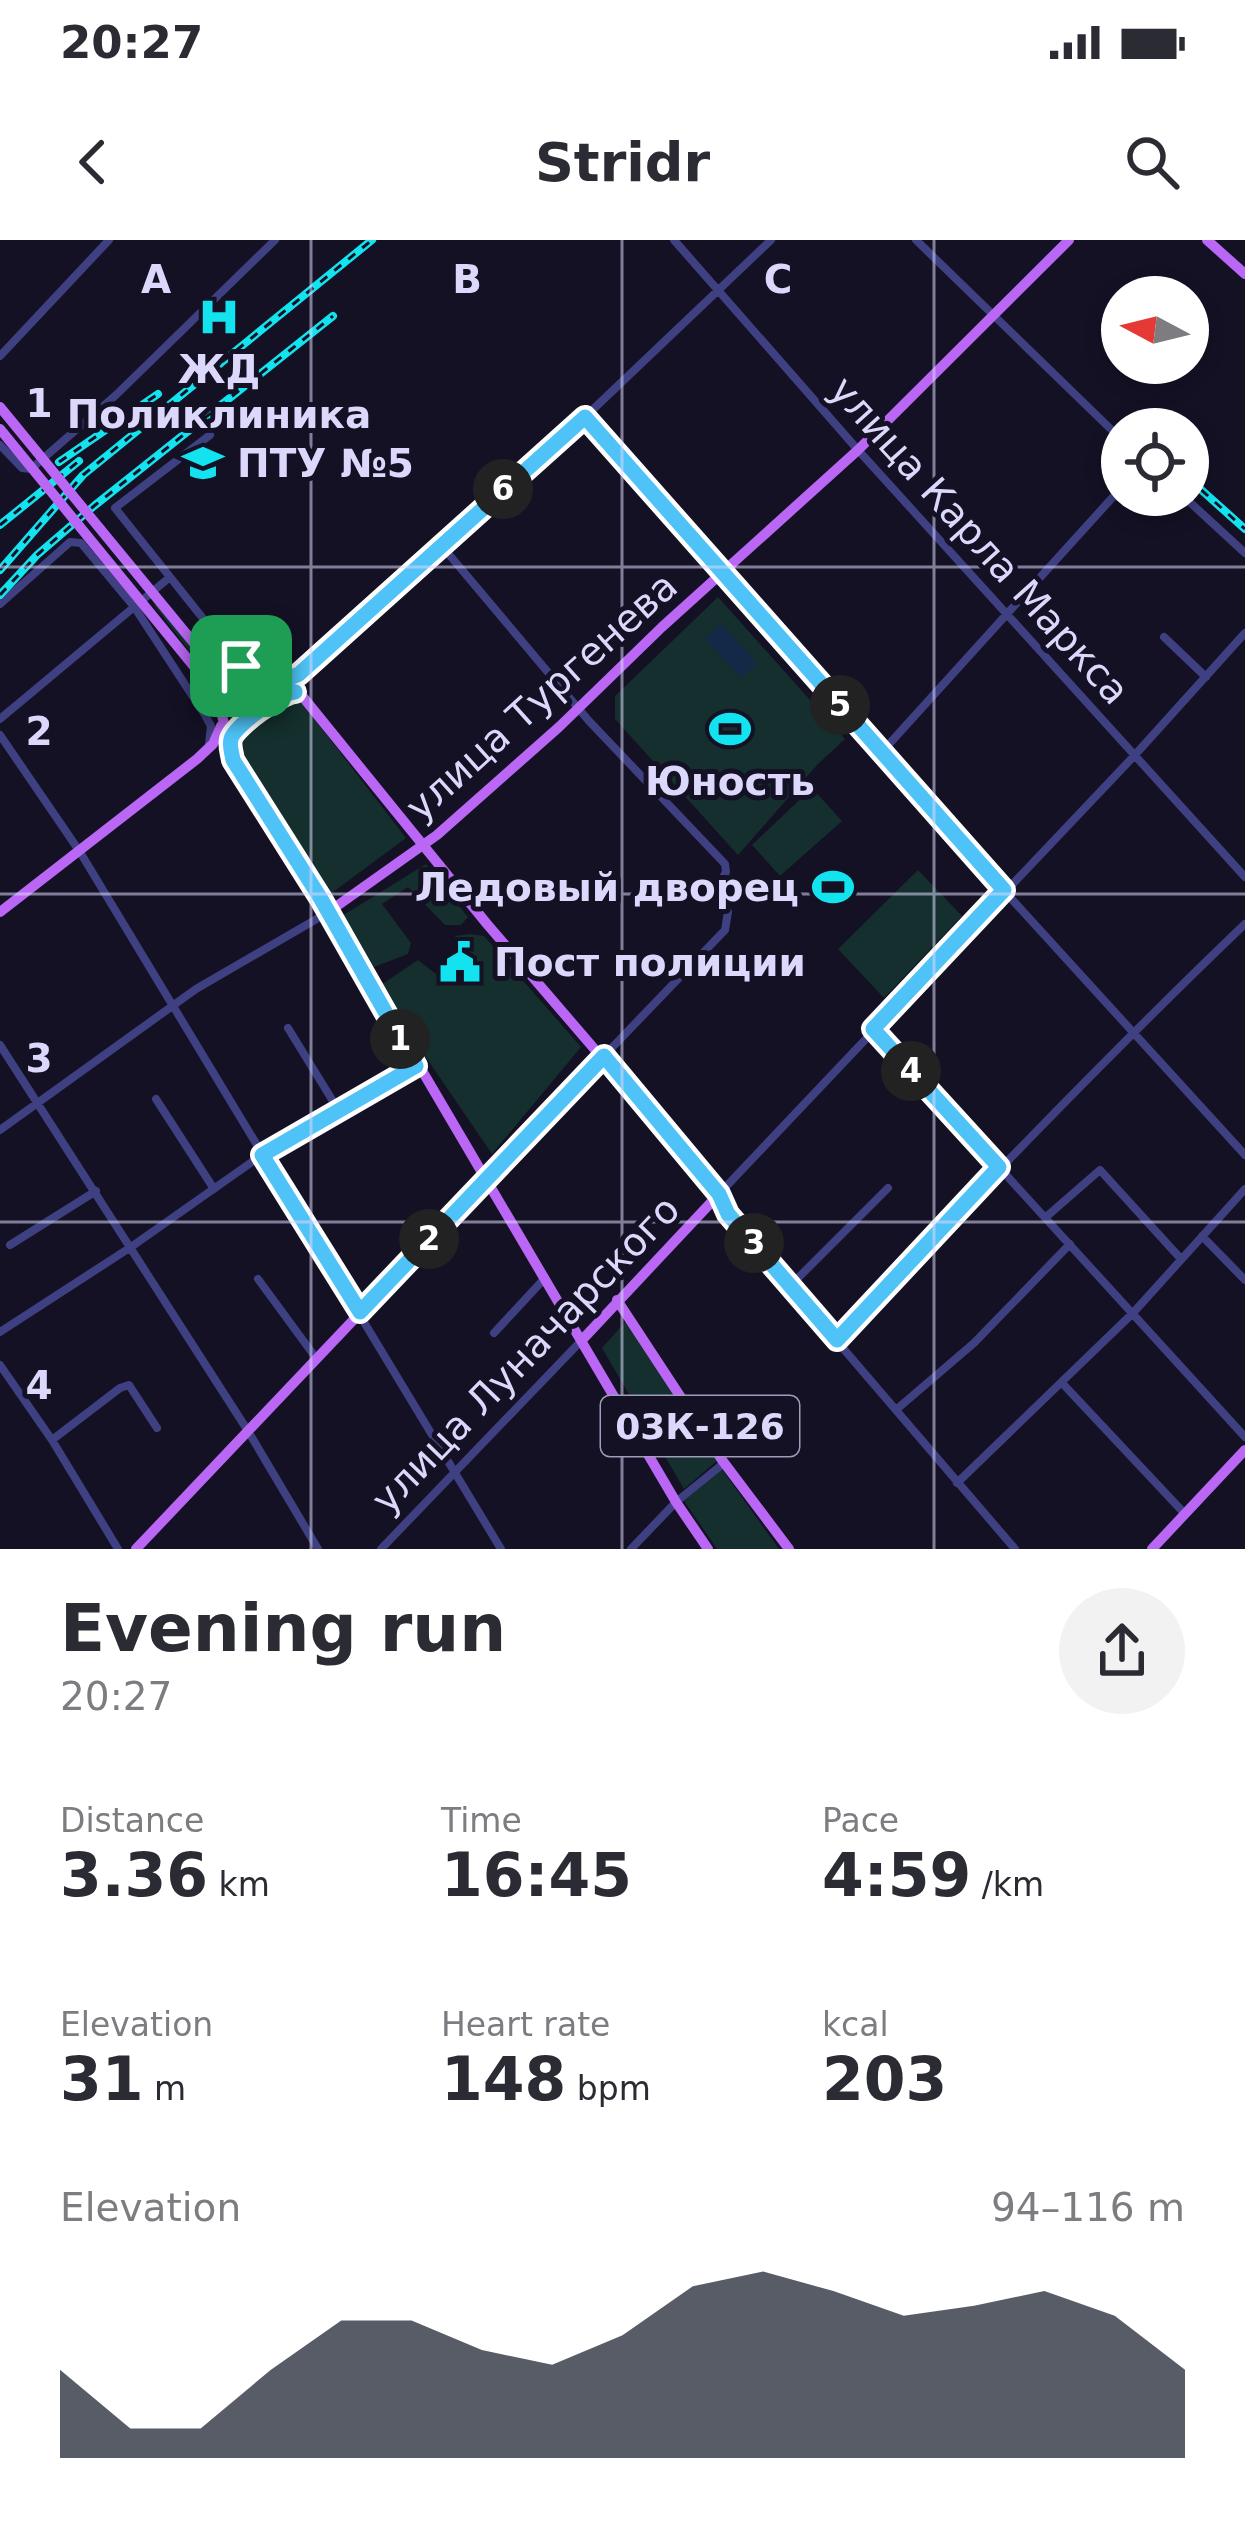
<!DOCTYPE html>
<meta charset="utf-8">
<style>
body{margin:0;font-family:"DejaVu Sans",sans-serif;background:#f2f2f3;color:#2b2b33;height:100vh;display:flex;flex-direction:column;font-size:45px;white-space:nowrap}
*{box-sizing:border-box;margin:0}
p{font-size:39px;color:#7c7c81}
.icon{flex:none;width:66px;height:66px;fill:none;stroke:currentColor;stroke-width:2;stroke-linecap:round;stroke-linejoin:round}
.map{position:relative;height:1309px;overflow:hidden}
.drawer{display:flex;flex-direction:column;background:#fff;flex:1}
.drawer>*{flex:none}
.needle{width:78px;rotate:277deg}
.controls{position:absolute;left:1101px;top:36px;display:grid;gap:24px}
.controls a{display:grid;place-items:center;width:108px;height:108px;border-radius:50%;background:#fff;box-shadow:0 6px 18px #0003;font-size:60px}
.pin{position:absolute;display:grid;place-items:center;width:102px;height:102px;color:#fff;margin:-51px;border-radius:24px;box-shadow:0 6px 18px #0006}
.km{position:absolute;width:60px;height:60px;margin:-30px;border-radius:50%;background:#222;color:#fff;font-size:33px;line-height:60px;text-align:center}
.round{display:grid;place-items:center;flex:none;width:126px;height:126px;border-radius:63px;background:#f2f2f3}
.overview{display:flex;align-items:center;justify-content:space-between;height:204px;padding:0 60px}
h1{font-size:66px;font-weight:600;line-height:90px}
.stats{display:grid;grid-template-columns:repeat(3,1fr);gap:18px;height:204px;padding:12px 60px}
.stats div{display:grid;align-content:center}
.stats b{font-size:60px;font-weight:600}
.stats small{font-size:33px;font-weight:400}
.stats p{font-size:33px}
.chart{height:336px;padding:24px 60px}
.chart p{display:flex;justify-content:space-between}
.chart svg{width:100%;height:216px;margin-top:12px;fill:#111827;opacity:.7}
.status{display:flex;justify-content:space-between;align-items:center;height:84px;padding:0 60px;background:#fff;direction:ltr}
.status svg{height:33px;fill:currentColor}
header{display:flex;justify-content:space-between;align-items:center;height:156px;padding:0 60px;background:#fff;font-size:54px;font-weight:600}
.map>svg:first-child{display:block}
.green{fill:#142f2d}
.water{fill:#122948}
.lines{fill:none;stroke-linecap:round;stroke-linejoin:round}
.minor{stroke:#3f4081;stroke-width:8}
.major{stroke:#b967f4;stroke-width:10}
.rail-casing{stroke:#12e3ee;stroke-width:8}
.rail{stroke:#141125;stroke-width:3;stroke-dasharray:9;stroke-linecap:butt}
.major-bridge{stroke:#b967f4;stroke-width:10}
.route-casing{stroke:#fff;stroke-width:24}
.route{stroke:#4fc3f7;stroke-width:15}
.grid{fill:none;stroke:#dbd8fc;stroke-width:3;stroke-opacity:0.55}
.labels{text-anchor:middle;stroke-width:10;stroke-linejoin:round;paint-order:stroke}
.shield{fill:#141125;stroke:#9f9cbc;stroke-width:3}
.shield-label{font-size:36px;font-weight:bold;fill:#dbd8fc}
.poi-label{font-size:39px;font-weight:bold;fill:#dbd8fc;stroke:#141125}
.street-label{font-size:39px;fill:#dbd8fc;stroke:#141125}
.grid-label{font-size:39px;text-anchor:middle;font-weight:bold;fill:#dbd8fc;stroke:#141125;stroke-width:10;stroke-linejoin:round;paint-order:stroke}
</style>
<div class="status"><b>20:27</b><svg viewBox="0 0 49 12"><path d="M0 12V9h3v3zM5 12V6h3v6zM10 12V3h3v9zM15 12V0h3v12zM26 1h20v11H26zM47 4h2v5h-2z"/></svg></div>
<header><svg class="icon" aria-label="back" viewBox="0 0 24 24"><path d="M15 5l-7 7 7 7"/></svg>Stridr<svg class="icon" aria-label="search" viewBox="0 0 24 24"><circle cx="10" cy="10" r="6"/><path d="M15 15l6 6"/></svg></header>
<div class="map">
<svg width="1245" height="1309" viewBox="0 0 1245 1309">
<rect width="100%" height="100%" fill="#141125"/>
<!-- green -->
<path class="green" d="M718,357L845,499L818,524L738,615L615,479V456Z
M157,362L224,445L257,456L233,479L228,477L221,452L154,365Z
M286,456L299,459L406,598L329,655L237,505V498Z
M812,548L842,581L780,636L752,605Z
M426,624L468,677L461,685H445L408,647L382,664L411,703L408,714L374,727L342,676Z
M918,630L962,676L884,758L838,709Z
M470,694L484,696L581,807L492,914L378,747L418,720L436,734L459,715L455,696Z
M626,1081L718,1220L684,1249L602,1108Z
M721,1228L779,1309H717L684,1261Z"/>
<!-- water -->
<path class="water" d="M721,384L757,423L742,438L705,399Z"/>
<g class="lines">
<!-- minor -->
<path class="minor" d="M674,0L858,210L1245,637
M916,0L1122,200
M0,116L109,0
M585,177L1017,665L1245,915
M210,195L115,268L256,445
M0,205L22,228L31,229L116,155L275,0
M1182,255L1245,313
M441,305L589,481L725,624L726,632L716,650L728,672L725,690L604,816
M0,364L70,302L81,303L135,368L205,475L211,486L209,504
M1164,397L1206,437
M280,448L585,177L771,0
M0,479L170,337
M0,495L80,612L501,1309
M881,513L1122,247
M288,788L339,871
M873,789L1245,1197
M0,805L248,1191L318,1309
M156,859L214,949
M0,890L196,749L327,673
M1046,977L1100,930L1181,1019
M1202,996L1245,1040
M10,1005L96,951
M258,1039L316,1118
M791,1045L888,948
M0,1092L131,1007L262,915L416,826
M494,1093L545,1038
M837,1100C971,958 1105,818 1245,684
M0,1125L52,1200L118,1309
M1063,1144L1185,1274
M897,1169L974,1103L1070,1004
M52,1200L120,1148L129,1145L157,1188
M957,1243L1133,1073L1245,949
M381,1309L581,1101
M631,1309L676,1262L724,1223
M1015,1309L728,974L719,954L1134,516L1245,393"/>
<!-- major -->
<path class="major" d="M1207,0L1245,34
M216,430C242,459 274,438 303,457L487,684L719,954L582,1100
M205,440L219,463L233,520L321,659L676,1262L708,1309
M230,503L233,495L279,456L292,452
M0,672L197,519L213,504L221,486
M327,673L437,595L559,487L662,387L858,210L1069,0
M617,1060L722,1220L789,1309
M136,1309L604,816
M1152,1309L1245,1210"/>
<!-- rail casing -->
<g class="rail-casing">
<path id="rail" d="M59,222L158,154
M1188,238L1245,289
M0,285L79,221
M0,330L83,235L372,0
M0,355L37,315L94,266L333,76"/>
</g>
<!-- rail -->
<use href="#rail" class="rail"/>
<!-- major-bridge -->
<path class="major-bridge" d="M0,167L216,430
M0,189L205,440"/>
</g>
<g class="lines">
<!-- route casing -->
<g class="route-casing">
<path id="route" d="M585,177L1004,650L873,789L999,927L837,1100L728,974L719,954L604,816L360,1072L262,915L416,826L321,659L233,520C232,513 229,506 231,499C235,485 281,453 295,452L258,446L238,422L262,443H278L299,434Z"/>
</g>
<!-- route -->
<use href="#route" class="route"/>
</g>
<!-- grid -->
<path class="grid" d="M311,0V1309M622,0V1309M934,0V1309M0,327H1245M0,654H1245M0,982H1245"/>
<!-- icons -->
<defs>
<g id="hospital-bare" transform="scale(3.24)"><path d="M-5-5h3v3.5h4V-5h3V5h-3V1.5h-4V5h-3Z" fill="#12e3ee" stroke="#141125" stroke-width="2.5" paint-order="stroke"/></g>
<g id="university-bare" transform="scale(3.24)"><path d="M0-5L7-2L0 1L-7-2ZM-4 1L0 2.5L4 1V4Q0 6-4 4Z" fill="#12e3ee" stroke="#141125" stroke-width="2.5" paint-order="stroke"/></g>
<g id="stadium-bare" transform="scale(3.24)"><path d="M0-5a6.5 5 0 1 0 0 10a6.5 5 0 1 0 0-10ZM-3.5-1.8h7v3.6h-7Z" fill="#12e3ee" stroke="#141125" stroke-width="2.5" paint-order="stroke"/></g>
<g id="civic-bare" transform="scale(3.24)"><path d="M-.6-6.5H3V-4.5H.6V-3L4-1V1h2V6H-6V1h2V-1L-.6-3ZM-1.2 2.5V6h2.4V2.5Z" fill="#12e3ee" stroke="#141125" stroke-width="2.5" paint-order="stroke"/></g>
</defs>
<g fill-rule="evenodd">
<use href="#hospital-bare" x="219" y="77"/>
<use href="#university-bare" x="203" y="223"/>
<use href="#stadium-bare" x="730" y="489"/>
<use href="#stadium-bare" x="833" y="647"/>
<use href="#civic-bare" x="460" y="722"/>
</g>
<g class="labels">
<!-- shield labels -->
<rect class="shield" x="601" y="1156" width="198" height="60" rx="9"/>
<g class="shield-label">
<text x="700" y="1199">03К-126</text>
</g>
<!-- poi labels -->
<g class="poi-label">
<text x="219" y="143">ЖД<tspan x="219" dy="45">Поликлиника</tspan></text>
<text x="237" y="237" text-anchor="start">ПТУ №5</text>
<text x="730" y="555">Юность</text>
<text x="799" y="661" text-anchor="end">Ледовый дворец</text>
<text x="494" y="736" text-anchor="start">Пост полиции</text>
</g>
<!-- street labels -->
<g class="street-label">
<text transform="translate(980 300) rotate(48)" y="14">улица Карла Маркса</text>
<text transform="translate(541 456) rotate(-42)" y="14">улица Тургенева</text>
<text transform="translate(525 1114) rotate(-46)" y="14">улица Луначарского</text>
</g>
</g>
<g class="grid-label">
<text x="156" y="53">A</text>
<text x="467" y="53">B</text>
<text x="778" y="53">C</text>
<text x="39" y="177">1</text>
<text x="39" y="505">2</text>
<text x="39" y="832">3</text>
<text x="39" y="1159">4</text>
</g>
</svg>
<div class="controls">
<a><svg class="needle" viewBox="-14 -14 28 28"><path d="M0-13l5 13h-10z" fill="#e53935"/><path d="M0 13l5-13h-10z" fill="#7c7c81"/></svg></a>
<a><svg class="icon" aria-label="locate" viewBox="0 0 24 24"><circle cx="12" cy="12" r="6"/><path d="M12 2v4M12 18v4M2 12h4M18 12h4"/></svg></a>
</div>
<div class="pin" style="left:241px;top:426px;background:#1e9e55"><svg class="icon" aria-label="arrive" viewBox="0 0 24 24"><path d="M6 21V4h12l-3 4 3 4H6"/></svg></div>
<b class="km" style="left:400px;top:799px">1</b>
<b class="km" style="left:429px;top:999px">2</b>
<b class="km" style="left:754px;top:1003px">3</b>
<b class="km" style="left:911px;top:831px">4</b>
<b class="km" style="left:840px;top:465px">5</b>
<b class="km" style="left:503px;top:249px">6</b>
</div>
<section class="drawer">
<div class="overview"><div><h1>Evening run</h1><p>20:27</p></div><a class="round"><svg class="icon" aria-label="share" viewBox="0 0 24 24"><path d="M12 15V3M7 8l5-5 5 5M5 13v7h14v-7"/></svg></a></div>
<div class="stats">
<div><p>Distance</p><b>3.36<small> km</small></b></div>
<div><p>Time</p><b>16:45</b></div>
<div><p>Pace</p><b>4:59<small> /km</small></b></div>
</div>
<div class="stats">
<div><p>Elevation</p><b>31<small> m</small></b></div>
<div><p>Heart rate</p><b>148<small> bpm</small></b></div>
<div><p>kcal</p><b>203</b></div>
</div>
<div class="chart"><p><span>Elevation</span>94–116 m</p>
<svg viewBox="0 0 160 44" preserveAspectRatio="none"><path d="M0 44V26L10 38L20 38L30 26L40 16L50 16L60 22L70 25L80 19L90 9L100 6L110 10L120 15L130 13L140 10L150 15L160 26V44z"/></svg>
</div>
</section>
